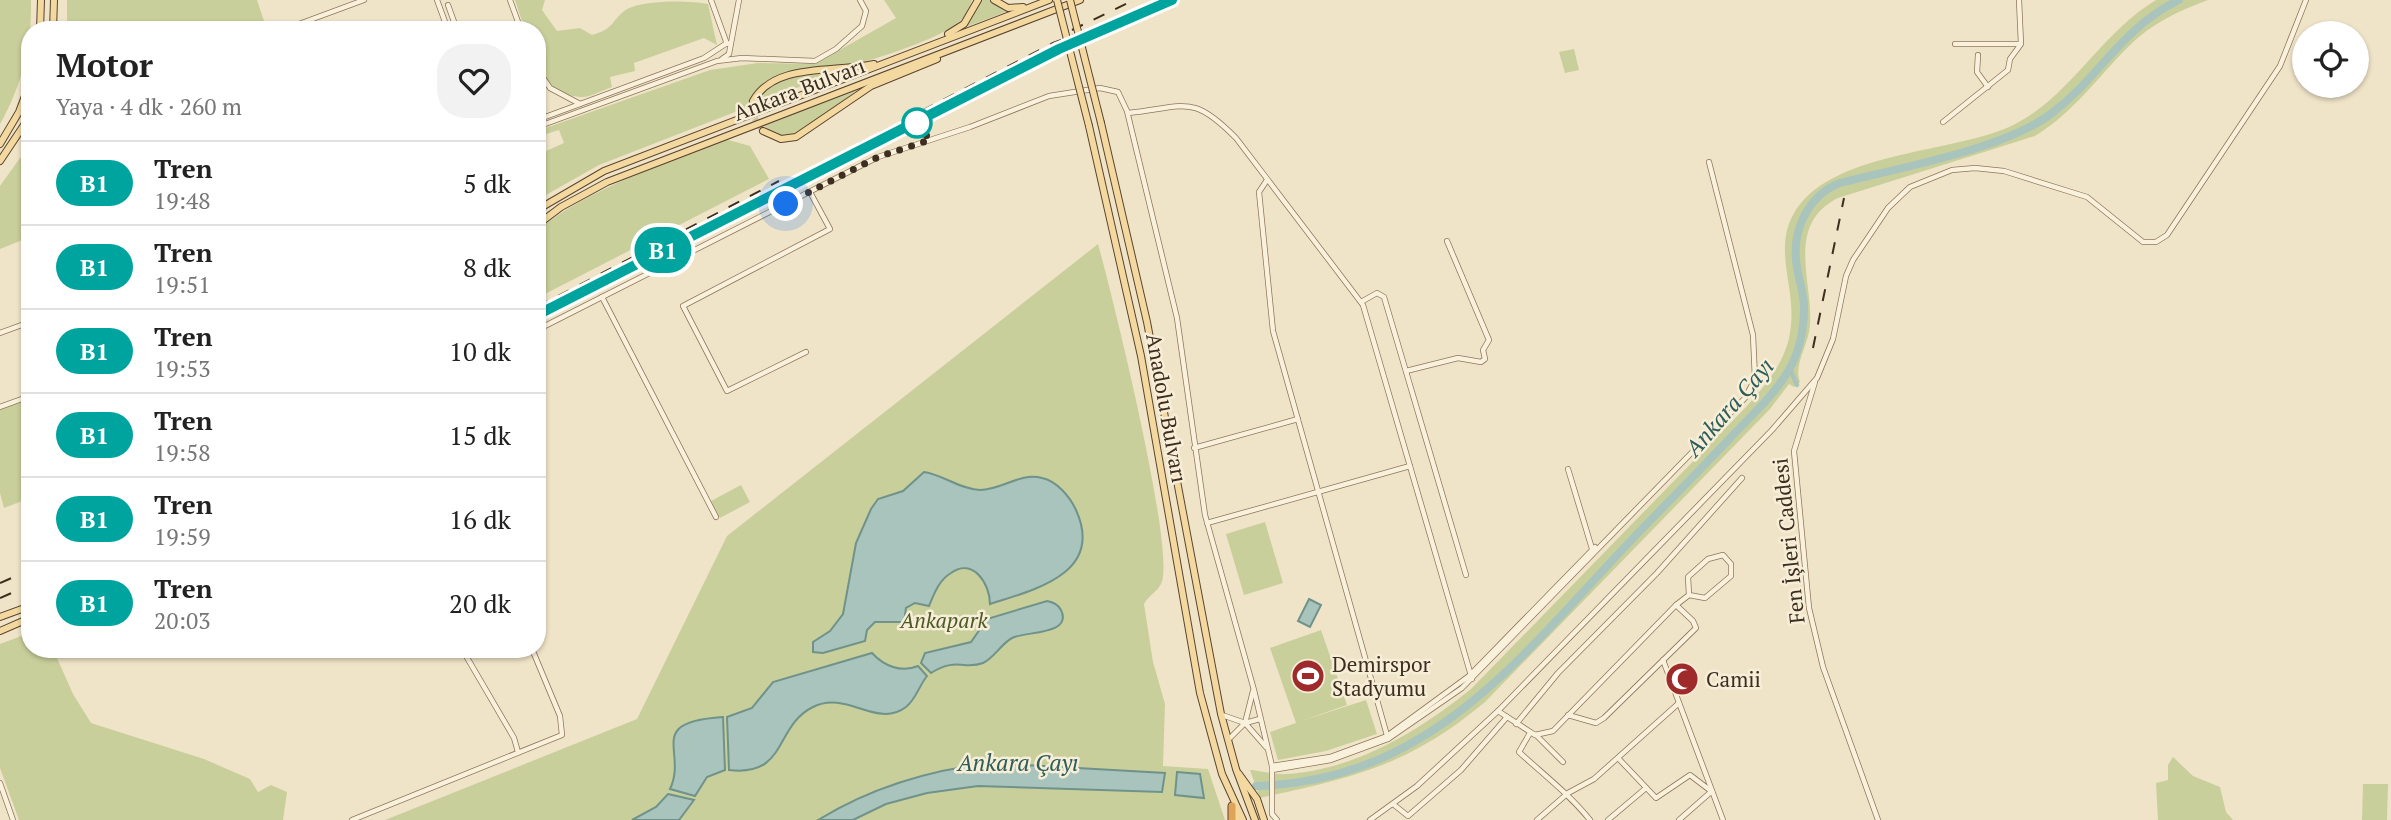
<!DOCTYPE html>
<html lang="tr">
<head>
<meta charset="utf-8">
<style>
  :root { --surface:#fff; --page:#f2f2f2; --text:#222; --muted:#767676; --line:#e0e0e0 }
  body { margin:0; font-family:"PT Serif",serif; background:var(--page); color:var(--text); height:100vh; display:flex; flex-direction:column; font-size:26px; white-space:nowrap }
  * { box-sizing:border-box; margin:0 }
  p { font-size:23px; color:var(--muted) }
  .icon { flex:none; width:38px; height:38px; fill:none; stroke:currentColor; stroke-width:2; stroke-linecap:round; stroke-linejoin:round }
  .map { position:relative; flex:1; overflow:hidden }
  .sheet { position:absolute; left:21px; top:21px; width:525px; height:637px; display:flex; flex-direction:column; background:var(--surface); border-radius:28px; box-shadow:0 2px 5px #0004 }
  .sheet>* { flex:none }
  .badge { padding:0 14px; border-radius:23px; font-size:24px; line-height:46px }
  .buttons { position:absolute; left:2292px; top:21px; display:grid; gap:14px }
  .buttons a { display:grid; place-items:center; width:77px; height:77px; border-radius:50%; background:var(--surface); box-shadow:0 2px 5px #0004; font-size:35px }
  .you { position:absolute; width:35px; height:35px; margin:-18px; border:5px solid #fff; border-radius:50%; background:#1a73e8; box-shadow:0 0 0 10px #1a73e833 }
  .map>.badge { position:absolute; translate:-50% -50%; box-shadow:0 0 0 4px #fff }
  .round { display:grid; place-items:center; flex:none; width:74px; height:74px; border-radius:28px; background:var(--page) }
  .headline { display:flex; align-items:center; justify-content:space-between; height:119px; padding:0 35px }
  h1 { font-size:33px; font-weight:800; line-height:52px }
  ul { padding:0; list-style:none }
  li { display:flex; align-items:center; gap:21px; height:84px; padding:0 35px; border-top:2px solid var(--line) }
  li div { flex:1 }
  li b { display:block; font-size:26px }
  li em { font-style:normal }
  li .badge { min-width:77px; font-weight:700; text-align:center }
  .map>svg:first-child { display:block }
</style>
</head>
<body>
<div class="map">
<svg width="2391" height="820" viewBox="0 0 2391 820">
  <rect width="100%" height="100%" fill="#f0e4c8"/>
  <g fill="#c9cf9b">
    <path d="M0,0h31c1,45 -9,85 -31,124z"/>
    <path d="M67,0h190l10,30h-200z"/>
    <path d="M515,0h30l-3,10 15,21 23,-3 12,7c23,-6 19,-15 35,-26 18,-9 61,-9 81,-5l9,41 -13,-7 -70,25 1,8 -25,6 2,10c-9,3 -23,11 -32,10 -40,-3 -43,-37 -43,-67h-12z"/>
    <path d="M884,0h88c-3,9 -7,17 -14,23 -18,15 -83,37 -107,42 -36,6 -83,-3 -101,36h6c19,-26 48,-27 79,-28l-236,92 -62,35v-8l7,-6 -7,-16v-15l27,-12 -5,-13 -22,7v-6l173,-61 48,-7 57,1 81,-46z"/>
    <path d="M981,0h8l17,12 -40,15z"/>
    <path d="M2156,0h52c-30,11 -57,24 -79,46 -32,32 -56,67 -94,90l-197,62c-53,27 -25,82 -28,127 -1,19 -17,40 -10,57l-6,5 -5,-3 -19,25 -285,293c-77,64 -130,75 -225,96l-10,-28c7,0 25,5 36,4 69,-4 133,-43 185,-85l276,-283c21,-24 42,-48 44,-82 4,-36 -17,-75 2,-109 34,-63 154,-61 216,-88 60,-27 91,-94 147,-127z"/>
    <path d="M1574,49l5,21 -14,3 -6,-21z"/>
    <path d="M856,91l-57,42 -22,3 -14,-11z"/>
    <path d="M725,139l25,7 19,33 -232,119v-68c56,-43 124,-65 188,-91z"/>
    <path d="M30,144v93l-30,12v-63z"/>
    <path d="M1098,244c13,46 79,310 63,340 -4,8 -13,12 -17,20l9,58 12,42 -2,62 45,3 17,51h-840l252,-101 90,-183z"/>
    <path d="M30,399v99l-26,10 -4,-15v-83z"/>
    <path d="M741,485l9,17 -30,16 -9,-17z"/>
    <path d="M1265,522l18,61 -39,12 -18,-61z"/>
    <path d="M1321,630l26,75 -46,16 65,-21 11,34 -51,17 -48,9 -8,-28 26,-9 -26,-75z"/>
    <path d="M24,635l6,2v12h23l20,45 18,29 113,36 46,20 8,13 13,-7 16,7 -4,28h-264l-19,-52v-124z"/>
    <path d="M2173,757l20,19 27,11 6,25 7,8h-75l-2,-37 12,-3v-15z"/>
    <path d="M2363,784h25l-1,36h-25z"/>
  </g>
  <g fill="#a9c4bc" stroke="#6f938a" stroke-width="2">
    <path d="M924,472c20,3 35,17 56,18 22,0 40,-18 62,-12 15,3 28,19 34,32 29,64 -43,80 -86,94 0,-20 -17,-47 -39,-31 -12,7 -17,21 -22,33l-14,-3 -9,5 -2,14h-29l-8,8 -2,11 -42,12 -10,-1v-10l17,-11 13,-17 13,-71 15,-34 7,-10 25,-8z"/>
    <path d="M1309,599l12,6 -11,22 -12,-6z"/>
    <path d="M1047,601c6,1 11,3 14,9 12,25 -35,21 -49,28 -11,6 -18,20 -29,25 -18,7 -27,-6 -52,10l-10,-10 4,-10 46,-11 16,-23z"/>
    <path d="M872,653c12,13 29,20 46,13l9,10c-8,10 -11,23 -21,31 -29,22 -59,-17 -93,0 -39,19 -25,70 -84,63l-2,-53 25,-9 21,-26z"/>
    <path d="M723,717l2,53 -18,7 -12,19 -25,-7c18,-38 -26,-67 53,-72z"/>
    <path d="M991,763l174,10 -3,19 -184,-6 -51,7 -41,11 -33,16h-35c54,-33 111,-50 173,-57z"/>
    <path d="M1177,772l23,2 4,24 -29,-3z"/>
    <path d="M668,794l26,6 -15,20h-47l24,-13z"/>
  </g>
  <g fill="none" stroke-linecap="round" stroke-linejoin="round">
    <path stroke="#a9c4bc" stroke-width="4.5" d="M1790,369l7,16"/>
    <path stroke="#a9c4bc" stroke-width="8" d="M1256,786c182,-5 272,-140 387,-258 31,-32 62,-63 92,-95 18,-19 39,-38 52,-60 12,-19 17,-44 17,-66 0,-16 -7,-31 -8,-47 -3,-32 13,-65 44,-77 58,-15 166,-34 212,-70 49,-37 68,-84 127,-113"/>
    <path stroke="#ccc0a6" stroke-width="6" stroke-dasharray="6 3" stroke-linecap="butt" d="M753,101v15l10,15"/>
    <defs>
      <g id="minor">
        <path d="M437,0l11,30"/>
        <path d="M510,0l11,30"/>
        <path d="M711,0l16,44"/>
        <path d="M448,5l9,25"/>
        <path d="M294,30l5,-6 65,-24"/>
        <path d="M1955,44h65"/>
        <path d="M1978,55l-1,17 11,15"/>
        <path d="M722,59l7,-5 10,-54"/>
        <path d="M537,69l13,19 30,16"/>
        <path d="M1128,113c58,-6 64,-20 108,25l127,167 109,374"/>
        <path d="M537,120l167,-62 23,-15"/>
        <path d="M1943,122l65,-52 2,-11 11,-15 -2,-44"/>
        <path d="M537,127l180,-66 25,-3 73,3 21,-12 26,-23 4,-15 -6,-11"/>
        <path d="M1267,180l-8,12 14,139 115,408"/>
        <path d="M602,297l114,220"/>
        <path d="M1361,302l16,-9 7,4 82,278"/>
        <path d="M537,330l341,-173 92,-30 79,-31 51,-8 18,4 9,19 50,207 28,197 49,175 18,76v48l5,6"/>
        <path d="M0,333l30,-11"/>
        <path d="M806,352l-79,39 -44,-85 147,-77 -20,-37"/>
        <path d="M1406,371l52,-13 23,4 4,-3 -2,-9 6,-10 -42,-99"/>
        <path d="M1815,382l-21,69 15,157 14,59 55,153"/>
        <path d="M0,407l30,-11"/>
        <path d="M1194,448l104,-29"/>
        <path d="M1568,469l25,83"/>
        <path d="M1207,523l203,-57"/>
        <path d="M462,649l52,89 4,14"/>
        <path d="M1663,660l60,160"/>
        <path d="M1498,711l37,24 18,-4 123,-126 13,-10 16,3 26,-22v-12l-8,-9 -15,4 -20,18 1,18"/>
        <path d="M1222,715l23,8 8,-32"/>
        <path d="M1568,715l28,8 8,-5 92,-90 -3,-7 -17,-16"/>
        <path d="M1245,723l15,-4"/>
        <path d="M1516,724l42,-51 99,-100 85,-95"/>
        <path d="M1530,733l-11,19c25,23 50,42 71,68"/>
        <path d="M1536,735l27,27"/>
        <path d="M1228,740l17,-17 21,24"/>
        <path d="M1618,758l38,40 34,-23 21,16"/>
        <path d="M1272,766l58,-9 57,-21 82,-60 126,-129"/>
        <path d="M1272,770l59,-10 57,-21 74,-51 283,-290 10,-19 -2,-44 -44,-173"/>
        <path d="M0,783l13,37"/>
        <path d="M1393,804l15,12 53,-46 46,-53"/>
        <path d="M352,820l210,-85 -2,-19 -28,-67"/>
        <path d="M1370,820l47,-34 81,-75 274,-281 45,-52 16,-39 13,-63 7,-16 35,-52 22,-21 42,-17 23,-2 29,3 83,26 56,45h13l11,-7 113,-169 26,-66"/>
        <path d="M1537,820l31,-27 26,-14 85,-76"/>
        <path d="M1608,820l38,-32"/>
        <path d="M1679,820l33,-29"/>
      </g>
      <g id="major">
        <path d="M994,0l14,8 15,-1"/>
        <path d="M40,30l1,-30"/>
        <path d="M53,30l1,-30"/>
        <path d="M948,34l16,-10 14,-24"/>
        <path d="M753,101c22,-39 82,-28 121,-37"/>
        <path d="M1101,123l46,199 74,392 15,55 19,51"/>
        <path d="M1089,126l52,230 59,337 22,81 21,46"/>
        <path d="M763,131l18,8 15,-2 75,-51 66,-27"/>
        <path d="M0,144l19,-32 11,-29"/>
        <path d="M0,161l30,-45"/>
        <path d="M537,210l67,-39 445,-171"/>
        <path d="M537,225l24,-18 46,-25 473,-182"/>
        <path d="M0,617l30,-11"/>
        <path d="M0,631l30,-13"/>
        <path d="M1239,774l18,25 7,21"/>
        <path d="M1232,807l5,13"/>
      </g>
      <path id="highway" d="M1232,806v14"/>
    </defs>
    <use href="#minor" stroke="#8d765c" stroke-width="6"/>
    <use href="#major" stroke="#5b4430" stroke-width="8"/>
    <use href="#highway" stroke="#5b4430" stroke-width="9"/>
    <use href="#minor" stroke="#faf1dc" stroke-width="4.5"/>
    <use href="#major" stroke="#f3d9a0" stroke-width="6"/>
    <use href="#highway" stroke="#e0a458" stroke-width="7"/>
    <g stroke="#3d2e20" stroke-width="2" stroke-dasharray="12 12" stroke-linecap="butt">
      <path d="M1072,30l62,-30"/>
      <path d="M773,188l280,-145 32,-12"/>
      <path d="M537,307l242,-126"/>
      <path d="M537,320l524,-268 119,-52"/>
      <path d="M1813,348l31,-150"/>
      <path d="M0,583l30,-13"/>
      <path d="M0,598l30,-13"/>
    </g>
    <defs>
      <g id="major-bridge">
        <path d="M1057,0l32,126"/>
        <path d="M1070,0l31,123"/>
      </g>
    </defs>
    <use href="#major-bridge" stroke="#5b4430" stroke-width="8" stroke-linecap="butt"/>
    <use href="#major-bridge" stroke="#f3d9a0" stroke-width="6"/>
  </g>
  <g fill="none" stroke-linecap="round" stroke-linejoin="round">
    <defs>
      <path id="line" d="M537,315l522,-266 113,-49"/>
    </defs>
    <use href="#line" stroke="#fff" stroke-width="16"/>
    <use href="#line" stroke="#00a49f" stroke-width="10"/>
    <path stroke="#3d2e20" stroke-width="7" stroke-dasharray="0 12.6" d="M786,204l92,-47 52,-17 -13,-17"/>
  </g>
  <defs>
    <symbol id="stadium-disc" viewBox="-11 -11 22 22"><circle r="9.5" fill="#9e2a2b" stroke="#f7eed8"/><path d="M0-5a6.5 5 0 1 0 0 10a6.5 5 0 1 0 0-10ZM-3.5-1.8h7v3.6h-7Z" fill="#fff"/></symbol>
    <symbol id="mosque-disc" viewBox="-11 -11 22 22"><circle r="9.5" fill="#9e2a2b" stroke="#f7eed8"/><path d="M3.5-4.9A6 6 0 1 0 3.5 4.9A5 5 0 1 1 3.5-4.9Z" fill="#fff"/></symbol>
  </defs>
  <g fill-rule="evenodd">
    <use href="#stadium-disc" x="1289" y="657" width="38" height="38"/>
    <use href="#mosque-disc" x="1663" y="660" width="38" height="38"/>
  </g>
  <circle fill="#fff" stroke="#00a49f" stroke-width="3.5" cx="917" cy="123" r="14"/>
  <g text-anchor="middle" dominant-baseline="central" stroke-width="5" stroke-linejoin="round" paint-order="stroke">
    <g font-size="21" fill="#3d2e20" stroke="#f7eed8">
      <text transform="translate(799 89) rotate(-21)">Ankara Bulvarı</text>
      <text transform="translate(1167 408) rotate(80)">Anadolu Bulvarı</text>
      <text transform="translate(1788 541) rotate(-96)">Fen İşleri Caddesi</text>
    </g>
    <g font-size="21" font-style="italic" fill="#4d5a26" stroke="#f7eed8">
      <text x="944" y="620">Ankapark</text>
    </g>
    <g font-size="21" fill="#3d2e20" stroke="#f7eed8" text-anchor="start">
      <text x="1332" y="664">Demirspor<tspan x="1332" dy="24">Stadyumu</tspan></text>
      <text x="1706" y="679">Camii</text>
    </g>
    <g font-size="23" font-style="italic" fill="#2f5d5a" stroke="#f7eed8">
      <text transform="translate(1729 407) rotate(-49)">Ankara Çayı</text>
      <text x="1018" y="762">Ankara Çayı</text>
    </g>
  </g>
</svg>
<div class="buttons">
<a><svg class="icon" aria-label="locate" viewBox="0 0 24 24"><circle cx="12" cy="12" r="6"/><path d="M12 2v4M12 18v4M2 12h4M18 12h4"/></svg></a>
</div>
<div class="you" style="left:786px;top:204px"></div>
<b class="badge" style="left:663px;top:250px;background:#00a49f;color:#fff">B1</b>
<section class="sheet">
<div class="headline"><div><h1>Motor</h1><p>Yaya · 4 dk · 260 m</p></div><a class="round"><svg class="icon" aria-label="heart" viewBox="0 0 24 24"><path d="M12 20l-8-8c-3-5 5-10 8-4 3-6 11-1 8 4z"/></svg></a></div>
<ul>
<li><span class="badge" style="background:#00a49f;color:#fff">B1</span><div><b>Tren</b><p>19:48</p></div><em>5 dk</em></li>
<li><span class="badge" style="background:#00a49f;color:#fff">B1</span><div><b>Tren</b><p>19:51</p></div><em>8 dk</em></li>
<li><span class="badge" style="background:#00a49f;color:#fff">B1</span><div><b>Tren</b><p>19:53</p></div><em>10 dk</em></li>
<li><span class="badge" style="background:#00a49f;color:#fff">B1</span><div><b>Tren</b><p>19:58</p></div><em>15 dk</em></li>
<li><span class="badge" style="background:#00a49f;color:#fff">B1</span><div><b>Tren</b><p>19:59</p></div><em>16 dk</em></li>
<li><span class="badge" style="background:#00a49f;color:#fff">B1</span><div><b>Tren</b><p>20:03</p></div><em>20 dk</em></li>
</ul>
</section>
</div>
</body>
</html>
